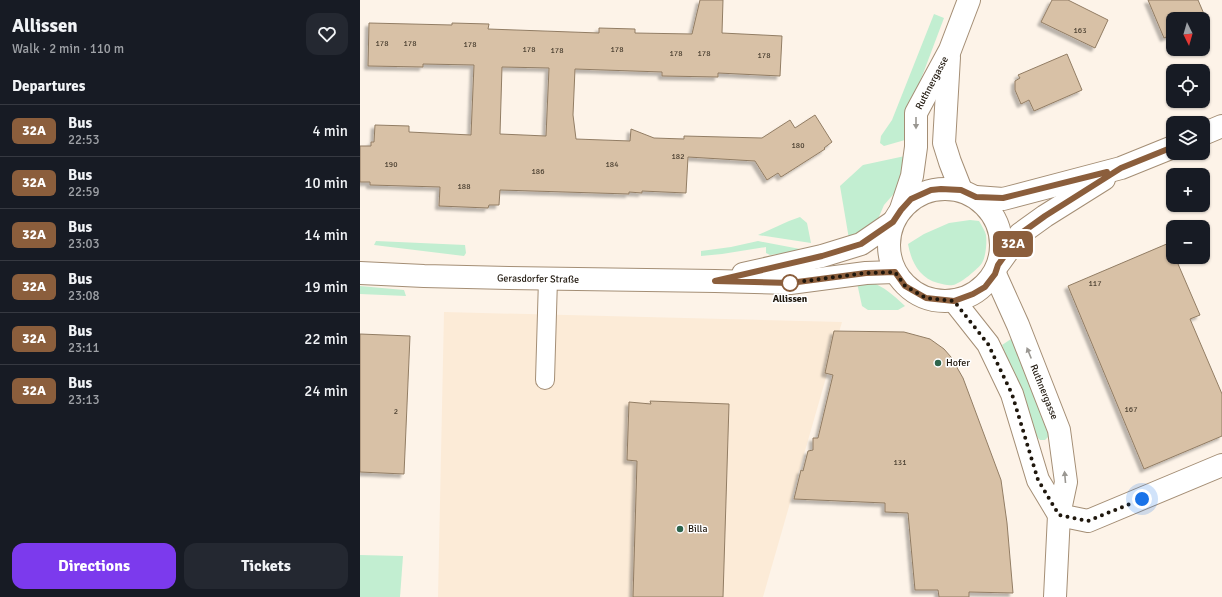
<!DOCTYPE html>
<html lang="en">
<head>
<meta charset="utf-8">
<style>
  :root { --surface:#171b24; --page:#242831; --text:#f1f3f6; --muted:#9ea1a6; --line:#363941; --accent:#7c3aed }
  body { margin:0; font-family:Signika,sans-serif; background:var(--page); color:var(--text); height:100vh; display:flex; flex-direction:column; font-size:15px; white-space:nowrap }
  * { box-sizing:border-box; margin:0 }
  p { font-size:13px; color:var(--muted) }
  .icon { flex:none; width:22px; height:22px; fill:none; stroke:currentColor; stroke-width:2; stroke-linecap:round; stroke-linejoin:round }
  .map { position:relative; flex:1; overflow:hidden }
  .drawer { display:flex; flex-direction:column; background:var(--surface); width:360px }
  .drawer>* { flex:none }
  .badge { padding:0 8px; border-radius:6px; font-size:14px; line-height:26px }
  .needle { width:26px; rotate:175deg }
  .buttons { position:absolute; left:806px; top:12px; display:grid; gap:8px }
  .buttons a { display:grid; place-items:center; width:44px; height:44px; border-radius:8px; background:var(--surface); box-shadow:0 1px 3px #0004; font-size:20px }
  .you { position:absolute; width:20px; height:20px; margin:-10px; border:3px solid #fff; border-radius:50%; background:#1a73e8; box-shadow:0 0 0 6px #1a73e833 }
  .map>.badge { position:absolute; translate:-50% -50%; box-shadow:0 0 0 2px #fff }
  h2 { padding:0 12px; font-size:15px; line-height:36px }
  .round { display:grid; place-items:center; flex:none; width:42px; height:42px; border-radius:12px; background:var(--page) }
  .summary { display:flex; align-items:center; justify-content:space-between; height:68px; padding:0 12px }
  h1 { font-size:19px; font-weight:800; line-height:30px }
  .primary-button { display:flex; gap:8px; margin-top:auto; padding:8px 12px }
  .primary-button a { flex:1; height:46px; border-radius:12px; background:var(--accent); color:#fff; font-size:16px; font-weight:800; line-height:46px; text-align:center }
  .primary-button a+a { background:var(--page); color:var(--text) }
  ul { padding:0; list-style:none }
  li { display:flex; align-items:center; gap:12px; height:52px; padding:0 12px; border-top:1px solid var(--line) }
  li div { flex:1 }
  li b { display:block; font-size:15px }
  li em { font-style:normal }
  li .badge { min-width:44px; font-weight:700; text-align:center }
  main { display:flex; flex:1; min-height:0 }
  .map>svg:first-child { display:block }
</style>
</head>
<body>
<main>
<section class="drawer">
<div class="summary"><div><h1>Allissen</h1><p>Walk · 2 min · 110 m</p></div><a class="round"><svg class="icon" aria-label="heart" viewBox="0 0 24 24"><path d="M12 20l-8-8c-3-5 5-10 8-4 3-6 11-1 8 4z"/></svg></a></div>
<h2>Departures</h2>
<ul>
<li><span class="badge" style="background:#8b5e3c;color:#fff">32A</span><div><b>Bus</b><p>22:53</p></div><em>4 min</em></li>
<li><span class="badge" style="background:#8b5e3c;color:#fff">32A</span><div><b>Bus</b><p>22:59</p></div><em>10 min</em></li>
<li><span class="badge" style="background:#8b5e3c;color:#fff">32A</span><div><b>Bus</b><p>23:03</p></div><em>14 min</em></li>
<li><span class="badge" style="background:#8b5e3c;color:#fff">32A</span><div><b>Bus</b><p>23:08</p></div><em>19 min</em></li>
<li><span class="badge" style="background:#8b5e3c;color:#fff">32A</span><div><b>Bus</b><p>23:11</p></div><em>22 min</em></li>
<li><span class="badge" style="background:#8b5e3c;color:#fff">32A</span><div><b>Bus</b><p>23:13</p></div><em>24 min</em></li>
</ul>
<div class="primary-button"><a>Directions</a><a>Tickets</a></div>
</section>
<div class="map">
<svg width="862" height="597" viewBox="0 0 862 597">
  <defs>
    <filter id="shadow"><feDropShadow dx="-3.5" dy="3.5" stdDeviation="1" flood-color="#0004"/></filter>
  </defs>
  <rect width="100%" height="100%" fill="#fdf3e8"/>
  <path fill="#fcebd7" d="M84,312l398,10 -79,275h-325z"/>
  <g fill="#c2eed1">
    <path d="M574,14l10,4 -29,77 -10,45 -21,6 -4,-3 1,-7 11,-16z"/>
    <path d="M545,156l-3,24 -4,9 -14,16 -6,14 -8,10 -21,10 -9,-53 23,-21z"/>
    <path d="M440,217l7,6 4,20 -53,-8 31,-14z"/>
    <path d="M610,220l9,1c3,5 6,10 7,14 1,7 0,21 -4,28 -4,6 -22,21 -29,22 -5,1 -10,-1 -15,-2 -19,-5 -27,-22 -30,-39l16,-10 25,-11z"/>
    <path d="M16,241l89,4 1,8 -2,3 -90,-11z"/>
    <path d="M398,241l42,8v2l-30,4 -4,-2v-6l-44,7 -21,2v-5l30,-4z"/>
    <path d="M509,281c17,7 23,13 36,25l-7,4h-30l-6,-4 -5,-23z"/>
    <path d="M0,286l44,4 2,6 -46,-2z"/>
    <path d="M654,337l36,98 -5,5h-5l-4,-4 -15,-43 -19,-48z"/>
    <path d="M0,555l43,1 -3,41h-40z"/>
  </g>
  <g fill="#d8c1a6" stroke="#927d64" fill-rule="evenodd" filter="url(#shadow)">
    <path d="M340,0h23l-1,33 60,3 -2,40 -62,-3v4l-56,-1v-4l-87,-3 -2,46 3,24 54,2 1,-12 23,9 30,1v-3l78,2 28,-18 5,8 20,-13 17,27 -8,6 1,1 -44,28 -3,-4 -11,7 -12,-19 -67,-4 -2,36 -44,-2v2l-13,-1v2l-129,-4 -1,15h-10l-1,3 -49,-2 1,-19 -70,-2v-3h-10v-36h11v-4h3l1,-17 34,1v6l62,3 3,-70 -51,-1v3l-55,-1 1,-43 83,2v-2l37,1 -1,5 111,4v-5l36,1v4l57,1zM142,67l47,1 -3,68 -46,-2z"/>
    <path d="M692,0h16l40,20 -13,28 -54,-26z"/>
    <path d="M788,0h50l9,21 -4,2v-4h-30v15l-9,4z"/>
    <path d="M707,54l15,36 -48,21 -5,-11 -8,4 -6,-14v-9l5,-3 -2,-3z"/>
    <path d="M809,243l4,9v5h2l25,58 -10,4 32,75v42l-78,33 -76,-183z"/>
    <path d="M474,331l70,1 26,7 14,10 7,8 12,21 38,102 6,43 6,70 -44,-1v5h-30l-1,-7h-23l-7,-77 -23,-1v-9l-91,-4 7,-29 2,1 5,-20 5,-1v-12h5l15,-63 -8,-2z"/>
    <path d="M0,334l50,2 -6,138 -44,-2z"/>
    <path d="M290,401l79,3 -6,193h-90l4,-136 -10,-1 2,-58 22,2z"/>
  </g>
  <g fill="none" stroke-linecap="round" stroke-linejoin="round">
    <defs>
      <path id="service" d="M185,380l3,-101"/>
      <path id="pedestrian" d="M699,515l29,6 134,-56"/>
      <g id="minor">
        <path d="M635,274l23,51 41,105 7,52 -7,33 -4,82"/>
        <path d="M594,301l34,43 24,50 26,86 21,35"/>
      </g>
      <g id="tertiary">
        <path d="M589,57l-5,86 6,19 11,28"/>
        <path d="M541,209l11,-33 4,-29v-34l34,-63 19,-50"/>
      </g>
      <g id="secondary">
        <path d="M843,134l19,-8"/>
        <circle cx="585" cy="245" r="56"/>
        <path d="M616,197l27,2 118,-31 52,-21"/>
        <path d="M640,262l20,-28 25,-18 59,-37"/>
        <path d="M0,273l64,3 85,2 206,3 75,2 76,-10 29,-1"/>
        <path d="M383,274l79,-18 39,-12 32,-22"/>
      </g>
    </defs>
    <use href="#service" stroke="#a48e75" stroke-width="20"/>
    <use href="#pedestrian" stroke="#a48e75" stroke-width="24"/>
    <use href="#minor" stroke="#a48e75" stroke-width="24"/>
    <use href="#tertiary" stroke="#a48e75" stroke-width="24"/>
    <use href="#secondary" stroke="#a48e75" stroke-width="24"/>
    <use href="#service" stroke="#fff" stroke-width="18"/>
    <use href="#pedestrian" stroke="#fff" stroke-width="22"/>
    <use href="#minor" stroke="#fff" stroke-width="22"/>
    <use href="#tertiary" stroke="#fff" stroke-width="22"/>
    <use href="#secondary" stroke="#fff" stroke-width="22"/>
  </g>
  <defs><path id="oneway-solid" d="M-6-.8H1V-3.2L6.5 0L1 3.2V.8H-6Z"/></defs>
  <g fill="#9a9792">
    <use href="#oneway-solid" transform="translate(556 123) rotate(90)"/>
    <use href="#oneway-solid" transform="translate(669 353) rotate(-112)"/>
    <use href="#oneway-solid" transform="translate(705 477) rotate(-95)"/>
  </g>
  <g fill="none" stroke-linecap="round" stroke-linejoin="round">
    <defs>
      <path id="line" d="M747,172l-104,26 -27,-1 -15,-7 -20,-1 -10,1 -20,9 -10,11 -8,12 -32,22 -39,12 -107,25 75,2 76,-10 29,-1 10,14 21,12 28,3 19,-7 12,-7 10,-13 3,-9 22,-31 25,-18 76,-48 52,-21"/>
    </defs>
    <use href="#line" stroke="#fff" stroke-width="9"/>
    <use href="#line" stroke="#8b5e3c" stroke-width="6"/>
    <path stroke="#1f170d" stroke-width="4" stroke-dasharray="0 7.2" d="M430,283l76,-10 29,-1 10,14 21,12 28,3 34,43 24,50 26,86 21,35 29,6 54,-22"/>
  </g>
  <circle fill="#fff" stroke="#8b5e3c" stroke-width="2" cx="430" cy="283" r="8"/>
  <g fill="#2e654d" stroke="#fff" stroke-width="1.5">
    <circle cx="578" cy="363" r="4"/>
    <circle cx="320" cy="529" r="4"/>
  </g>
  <g text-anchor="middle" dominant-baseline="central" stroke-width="3" stroke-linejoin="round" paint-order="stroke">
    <g font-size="8" fill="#4d4233">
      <text x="720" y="30">163</text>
      <text x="22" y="43">178</text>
      <text x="50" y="43">178</text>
      <text x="110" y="44">178</text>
      <text x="169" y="49">178</text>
      <text x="257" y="49">178</text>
      <text x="197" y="50">178</text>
      <text x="316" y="53">178</text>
      <text x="344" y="53">178</text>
      <text x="404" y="55">178</text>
      <text x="438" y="145">180</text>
      <text x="318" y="156">182</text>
      <text x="31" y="164">190</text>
      <text x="252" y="164">184</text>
      <text x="178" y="171">186</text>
      <text x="104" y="186">188</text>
      <text x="735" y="283">117</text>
      <text x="771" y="409">167</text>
      <text x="36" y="411">2</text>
      <text x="540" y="462">131</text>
    </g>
    <g font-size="10" fill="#1f170d" stroke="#fff">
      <text transform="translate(572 83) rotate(-62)">Ruthnergasse</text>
      <text transform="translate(178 279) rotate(1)">Gerasdorfer Straße</text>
      <text transform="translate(684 392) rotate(68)">Ruthnergasse</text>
    </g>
    <g font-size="10" font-weight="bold" fill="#1f170d" stroke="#fff">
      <text x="430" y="299">Allissen</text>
    </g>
    <g font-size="10" fill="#1f170d" stroke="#fff" text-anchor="start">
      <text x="586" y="363">Hofer</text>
      <text x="328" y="529">Billa</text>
    </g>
  </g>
</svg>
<div class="buttons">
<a><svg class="needle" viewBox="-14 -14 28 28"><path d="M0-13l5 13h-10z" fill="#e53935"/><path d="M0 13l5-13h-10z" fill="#9ea1a6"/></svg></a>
<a><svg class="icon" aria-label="locate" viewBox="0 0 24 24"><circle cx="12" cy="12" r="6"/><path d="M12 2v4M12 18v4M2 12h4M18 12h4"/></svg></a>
<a><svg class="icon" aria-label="layers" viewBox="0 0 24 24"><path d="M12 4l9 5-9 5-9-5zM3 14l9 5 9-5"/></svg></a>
<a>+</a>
<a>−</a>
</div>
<div class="you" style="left:782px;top:499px"></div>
<b class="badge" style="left:653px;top:244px;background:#8b5e3c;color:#fff">32A</b>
</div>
</main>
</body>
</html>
